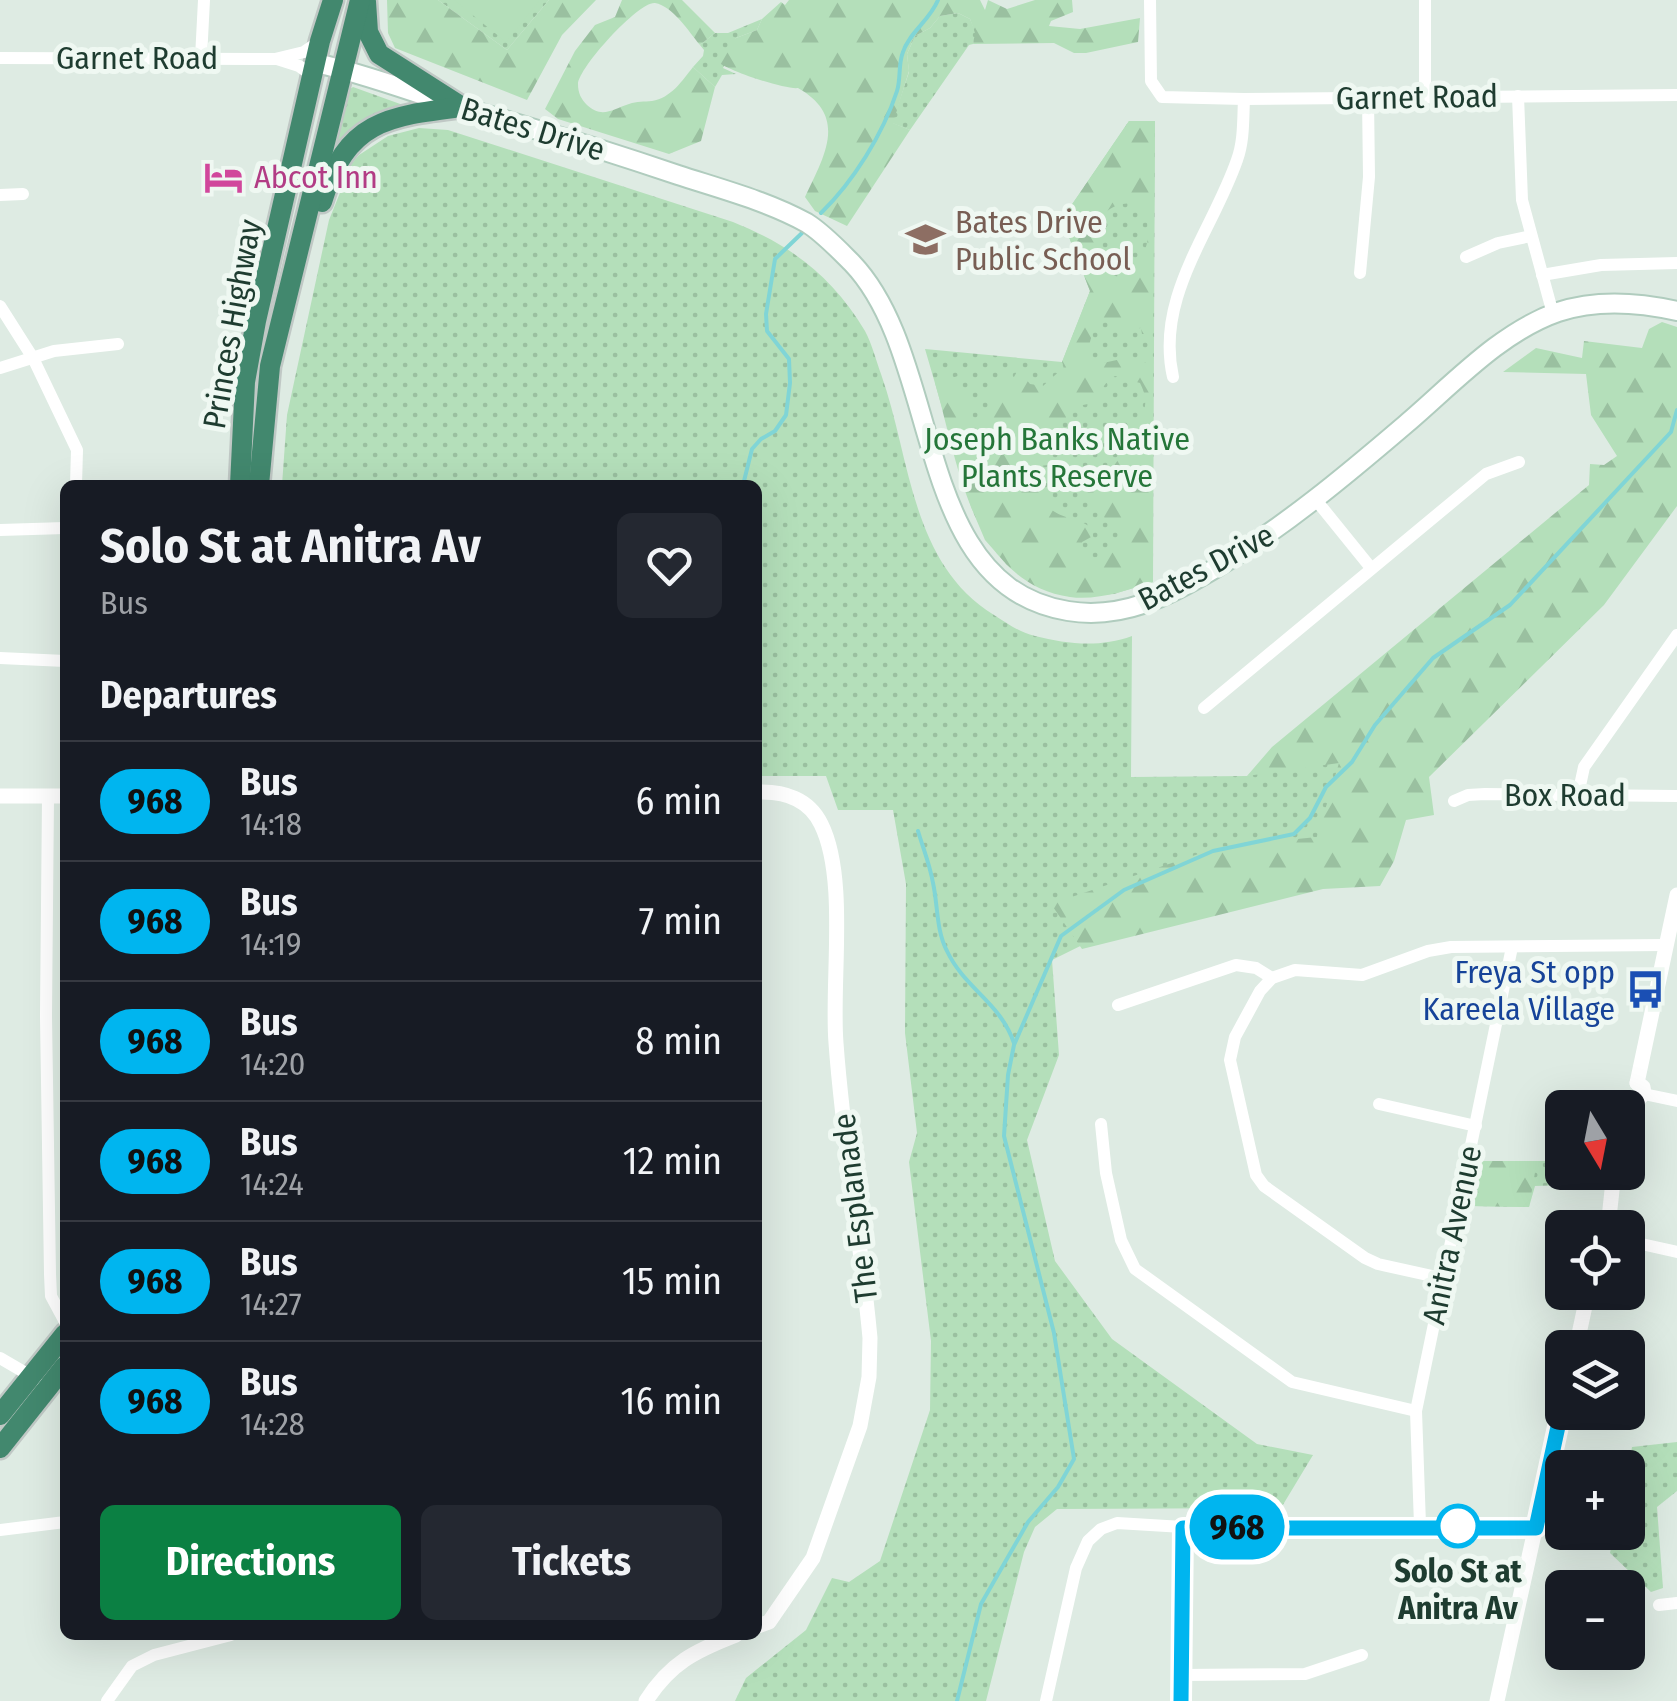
<!DOCTYPE html>
<html lang="en">
<head>
<meta charset="utf-8">
<style>
  :root { --surface:#171b24; --page:#242831; --text:#f1f3f6; --muted:#9ea1a6; --line:#363941; --accent:#0b8043 }
  body { margin:0; font-family:"Fira Sans Condensed",sans-serif; background:var(--page); color:var(--text); height:100vh; display:flex; flex-direction:column; font-size:38px; white-space:nowrap }
  * { box-sizing:border-box; margin:0 }
  p { font-size:32px; color:var(--muted) }
  .icon { flex:none; width:55px; height:55px; fill:none; stroke:currentColor; stroke-width:2; stroke-linecap:round; stroke-linejoin:round }
  .map { position:relative; flex:1; overflow:hidden }
  .details { position:absolute; left:60px; top:480px; width:702px; height:1160px; display:flex; flex-direction:column; background:var(--surface); border-radius:15px; box-shadow:0 10px 40px #0002 }
  .details>* { flex:none }
  .badge { padding:0 20px; border-radius:32px; font-size:35px; line-height:65px }
  .needle { width:65px; rotate:170deg }
  .controls { position:absolute; left:1545px; top:1090px; display:grid; gap:20px }
  .controls a { display:grid; place-items:center; width:100px; height:100px; border-radius:15px; background:var(--surface); box-shadow:0 10px 40px #0002; font-size:50px }
  .map>.badge { position:absolute; translate:-50% -50%; box-shadow:0 0 0 5px #fff }
  h2 { padding:0 40px; font-size:38px; line-height:90px }
  .round { display:grid; place-items:center; flex:none; width:105px; height:105px; border-radius:15px; background:var(--page) }
  .overview { display:flex; align-items:center; justify-content:space-between; height:170px; padding:0 40px }
  h1 { font-size:48px; font-weight:700; line-height:75px }
  .action { display:flex; gap:20px; margin-top:auto; padding:20px 40px }
  .action a { flex:1; height:115px; border-radius:15px; background:var(--accent); color:#fff; font-size:40px; font-weight:700; line-height:115px; text-align:center }
  .action a+a { background:var(--page); color:var(--text) }
  ul { padding:0; list-style:none }
  li { display:flex; align-items:center; gap:30px; height:120px; padding:0 40px; border-top:2px solid var(--line) }
  li div { flex:1 }
  li b { display:block; font-size:38px }
  li em { font-style:normal }
  li .badge { min-width:110px; font-weight:700; text-align:center }
  .map>svg:first-child { display:block }
</style>
</head>
<body>
<div class="map">
<svg width="1677" height="1701" viewBox="0 0 1677 1701">
  <defs>
    <pattern id="green-dots" width="8" height="8" patternUnits="userSpaceOnUse" patternTransform="scale(2.5)"><rect width="8" height="8" fill="#b4dfba"/><path d="M2 2h.1M6 6h.1" fill="none" stroke="#9ac0a0" stroke-width="1.8" stroke-linecap="round"/></pattern>
    <pattern id="forest-firs" width="22" height="20" patternUnits="userSpaceOnUse" patternTransform="scale(2.5)"><rect width="22" height="20" fill="#b4dfba"/><path d="M5 1l3.5 6h-7zM16 11l3.5 6h-7z" fill="#9ac0a0"/></pattern>
  </defs>
  <rect width="100%" height="100%" fill="#deebe3"/>
  <g fill="url(#green-dots)">
    <path d="M438,0h111l-42,50z"/>
    <path d="M958,13l12,6 6,14 -3,11 -4,1 -59,85 -18,-7 17,-51 -2,-18 8,-18 15,-8 10,-12z"/>
    <path d="M762,19l-5,11 -21,8 -13,30 13,6 -14,1 -7,12 -22,-20 10,-11 1,-6 -4,-5 15,-12h13z"/>
    <path d="M353,87l50,18c-30,6 -52,19 -70,44l14,-58z"/>
    <path d="M1129,121h26l-2,461 -39,12 -43,3 -39,-13 -25,-19 -22,-25 -14,-33 -46,-158 137,13 28,-71 -28,-72z"/>
    <path d="M419,128l29,2 285,92c59,24 99,54 132,109 7,13 11,29 16,43 30,84 29,189 113,241 14,9 25,17 41,21 32,8 64,12 97,0l-1,141 116,-1 170,-50 -21,126 -164,19 -180,89 7,95 -32,85 28,121 57,78 145,105 56,11 -32,53 -224,1 -22,18 -11,25 -38,149h-251l11,-23 60,-48 26,-52 17,4 31,-21 50,-151 1,-69 -22,-179 8,-29 -12,-100 1,-149 -13,-74h-55l-12,-34h-68v-291h-476l5,-70 42,-195 23,-57 7,-8 29,-19z"/>
    <path d="M1480,1161h82v11l36,1 -3,11 -60,2 -6,21 -58,-1z"/>
    <path d="M1677,1442v49l-20,16 6,81 -12,4 -41,-39 4,-20 14,-1v-62l4,-23z"/>
  </g>
  <g fill="url(#forest-firs)" fill-rule="evenodd">
    <path d="M387,0h51l69,50 42,-50h47l-34,35 -35,65 -132,-52 -7,-15z"/>
    <path d="M622,0h60l33,33 -15,12c-11,-13 -27,-39 -45,-42 -16,-2 -76,64 -77,81 0,9 3,15 9,21 15,14 26,4 42,-1 8,-3 15,-2 23,-3 19,-3 30,-20 41,-34l22,20 -14,54 -32,13 -111,-35 -13,-10 30,-58 20,-26 20,-8z"/>
    <path d="M789,0h191l5,10 3,-10 19,9 28,-9h37l1,12 -22,9 -2,5 31,3 60,-11 -2,24 -52,11h-12l-20,-10 -81,1 2,-11 -5,-14 -12,-6 -18,3 -10,12 -15,8 -8,18 2,17 -16,52 17,7 -63,96 -32,-15 -10,-14c19,-41 44,-80 -7,-109 -12,2 -73,-18 -81,-27l19,-23 21,-8 5,-11 19,-17 4,3z"/>
    <path d="M1129,121h26l-2,213h-11l-1,-6 -17,3 -5,-8 -13,-2 -11,5c-21,58 11,31 39,32v5h19v219c-26,8 -56,19 -83,15 -99,-15 -112,-136 -135,-214l36,-11 -1,6 -8,3 -6,10 17,14 -1,18 16,-5 5,-15 -4,-12 6,-10 16,1 7,-12 12,14 13,2 21,-19 -2,-5 28,-71 -28,-72zM1131,203l14,9c2,10 5,20 2,31 -3,14 -19,45 -36,30 -6,-4 -9,-13 -11,-21 -5,-28 0,-47 31,-49zM1115,376l25,7c4,8 6,14 5,23 -4,24 -38,76 -58,87l6,5 1,13 25,16 3,14 -5,10 -34,10 -1,-19 11,-6 -1,-7c-12,-12 -27,-9 -40,-19l-3,-9 3,-13 -9,3 -6,-3 -4,-11 7,-11 8,-1c3,-20 13,-45 28,-59 35,-3 17,-18 39,-30z"/>
    <path d="M1662,322l15,5v179l-73,99 -175,172 5,38 -28,5 -12,41 -14,25 -57,3 -241,60 -31,-45 168,-57 98,-10 22,-74 -92,13 25,-29 317,-262 1,-21 14,1 13,-9 -26,-41 -5,-41 -83,-2 33,-24 46,10 2,-17 58,7 7,-19z"/>
    <path d="M1480,1161h57l-8,46 -58,-1z"/>
  </g>
  <path fill="#b4dfba" d="M454,0h86l-34,42z"/>
  <g fill="none" stroke-linecap="round" stroke-linejoin="round">
    <g stroke="#80d5d6" stroke-width="4">
      <path d="M821,213c32,-31 62,-79 76,-122 4,-12 1,-27 6,-39 6,-19 27,-32 35,-52"/>
      <path d="M743,485l9,-36 9,-10 14,-8 11,-16 4,-32 -1,-24 -22,-28 -1,-17 9,-55 27,-26"/>
      <path d="M918,831c5,17 12,34 15,52 5,22 3,47 14,68 18,38 53,51 67,92"/>
      <path d="M957,1701l24,-97 47,-82 30,-35 16,-28 -20,-126 -50,-197 4,-61 6,-30 47,-109 63,-46 89,-39 81,-17 16,-16 16,-31 26,-25 23,-37 58,-67 77,-53 161,-173 6,-22"/>
    </g>
    <defs>
      <path id="secondary" d="M316,63c50,11 98,30 148,45 72,21 143,43 214,67 43,14 89,26 129,48 16,10 31,26 45,40 92,96 59,323 216,348 54,9 101,-15 146,-42 70,-42 130,-92 192,-145 46,-39 94,-92 152,-112 39,-13 79,-10 119,-1"/>
      <g id="trunk">
        <path d="M366,2l2,30 11,22 83,53"/>
        <path d="M322,202c24,-81 65,-86 140,-95"/>
        <path d="M240,485l5,-103 11,-61 64,-280 13,-41"/>
        <path d="M259,485l11,-119 90,-366"/>
        <path d="M0,1415l65,-81"/>
        <path d="M0,1448l65,-82"/>
      </g>
    </defs>
    <use href="#secondary" stroke="#b0ccbe" stroke-width="22"/>
    <use href="#trunk" stroke="#c0c8c5" stroke-width="25"/>
    <g stroke="#fff" stroke-width="12">
      <path d="M1150,0l1,81 11,16 82,2 433,-4"/>
      <path d="M0,58l275,1 29,-7 16,-11"/>
      <path d="M201,58l3,-58"/>
      <path d="M277,59l22,7 14,10"/>
      <path d="M1425,96v-96"/>
      <path d="M1518,96l4,104 31,114"/>
      <path d="M0,195l23,-1"/>
      <path d="M1466,257l32,-14 33,-7"/>
      <path d="M1360,273l9,-96 -1,-79"/>
      <path d="M1542,275l59,-10 76,-2"/>
      <path d="M0,306l33,52 44,92 -1,35"/>
      <path d="M0,368l54,-17 64,-7"/>
      <path d="M1173,377c-18,-80 39,-145 64,-217 7,-19 6,-40 7,-61"/>
      <path d="M1316,500l55,68"/>
      <path d="M0,530l65,-2"/>
      <path d="M0,658l65,3"/>
      <path d="M1204,708l282,-234 33,-12"/>
      <path d="M1578,795l6,-28 93,-132"/>
      <path d="M48,796l-2,220 4,258 1,22 14,26"/>
      <path d="M1454,801l14,-6 17,-1 192,2"/>
      <path d="M1118,1005l118,-40 20,3 16,10"/>
      <path d="M1644,1094l33,7"/>
      <path d="M1379,1104l97,22"/>
      <path d="M1101,1124l5,49 15,67 14,29 157,113 124,29"/>
      <path d="M1628,1241l49,11"/>
      <path d="M1441,1278l-63,-14 -13,-6 -101,-72 -8,-11 -26,-115 5,-23 25,-46 12,-13 23,-8 67,5 66,-24 23,-4 213,-2"/>
      <path d="M0,1358l36,21"/>
      <path d="M1420,1525l-4,-114 96,-464"/>
      <path d="M0,1530l65,-8"/>
      <path d="M1659,1605l18,-2"/>
      <path d="M1181,1675l124,-1 57,-19"/>
      <path d="M107,1701l25,-35 22,-11 77,-20"/>
      <path d="M1046,1701l30,-133 12,-27 13,-12 16,-6 66,4 353,1"/>
      <path d="M1181,1701l2,-174"/>
    </g>
    <g stroke="#fff" stroke-width="15">
      <path d="M758,792c26,-1 51,7 63,32 27,54 10,158 15,219 7,99 25,197 34,295l-1,39 -9,49 -47,132 -44,64 -11,4"/>
      <path d="M0,796h65"/>
      <path d="M1637,1083l40,-188"/>
      <path d="M1633,1100l6,-1 5,-6 -1,-6 -6,-4"/>
      <path d="M1602,1228l7,-10 5,-46"/>
      <path d="M1576,1348l12,-56"/>
      <path d="M646,1701c24,-38 49,-50 90,-66"/>
      <path d="M1497,1701l65,-293"/>
    </g>
    <use href="#secondary" stroke="#fff" stroke-width="18"/>
    <use href="#trunk" stroke="#42886e" stroke-width="20"/>
  </g>
  <g fill="none" stroke-linecap="round" stroke-linejoin="round">
    <defs>
      <path id="line" d="M1181,1701l2,-173h353l26,-120"/>
    </defs>
    <use href="#line" stroke="#fff" stroke-width="22"/>
    <use href="#line" stroke="#00b5ef" stroke-width="15"/>
  </g>
  <defs>
    <symbol id="hotel-bare" viewBox="-9 -9 18 18"><path d="M-6-4.5h1.5V1H6V5H4.5V3h-9V5H-6ZM-4 0a1.8 1.8 0 1 1 3.6 0ZM.5 0V-2.5h3Q6-2.5 6 0Z" fill="#d1479c" stroke="#eff8f2" stroke-width="2.5" paint-order="stroke"/></symbol>
    <symbol id="school-bare" viewBox="-9 -9 18 18"><path d="M0-5L7-2L0 1L-7-2ZM-4 1L0 2.5L4 1V4Q0 6-4 4Z" fill="#8d6e63" stroke="#eff8f2" stroke-width="2.5" paint-order="stroke"/></symbol>
    <symbol id="bus-bare" viewBox="-9 -9 18 18"><path d="M-5-6H5V4H4V6H2V4H-2V6H-4V4H-5ZM-3.5-4V0h7V-4ZM-3.5 1.2v1.5H-2V1.2ZM2 1.2v1.5H3.5V1.2Z" fill="#1a4fb4" stroke="#eff8f2" stroke-width="2.5" paint-order="stroke"/></symbol>
  </defs>
  <g fill-rule="evenodd">
    <use href="#hotel-bare" x="196" y="150" width="55" height="55"/>
    <use href="#school-bare" x="898" y="212" width="55" height="55"/>
    <use href="#bus-bare" x="1618" y="962" width="55" height="55"/>
  </g>
  <circle fill="#fff" stroke="#00b5ef" stroke-width="5" cx="1458" cy="1526" r="20"/>
  <g text-anchor="middle" dominant-baseline="central" stroke-width="10" stroke-linejoin="round" paint-order="stroke">
    <g font-size="32" fill="#1e3c30" stroke="#eff8f2">
      <text x="137" y="58">Garnet Road</text>
      <text transform="translate(1417 97) rotate(-1)">Garnet Road</text>
      <text transform="translate(533 129) rotate(17)">Bates Drive</text>
      <text transform="translate(232 324) rotate(-80)">Princes Highway</text>
      <text transform="translate(1206 567) rotate(-28)">Bates Drive</text>
      <text x="1565" y="795">Box Road</text>
      <text transform="translate(855 1208) rotate(-97)">The Esplanade</text>
      <text transform="translate(1452 1235) rotate(-78)">Anitra Avenue</text>
    </g>
    <g font-size="32" fill="#b23c85" stroke="#eff8f2" text-anchor="start">
      <text x="254" y="177">Abcot Inn</text>
    </g>
    <g font-size="32" fill="#785e54" stroke="#eff8f2" text-anchor="start">
      <text x="955" y="222">Bates Drive<tspan x="955" dy="37">Public School</tspan></text>
    </g>
    <g font-size="32" fill="#257639" stroke="#eff8f2">
      <text x="1057" y="439">Joseph Banks Native<tspan x="1057" dy="37">Plants Reserve</tspan></text>
    </g>
    <g font-size="32" fill="#164399" stroke="#eff8f2" text-anchor="end">
      <text x="1615" y="972">Freya St opp<tspan x="1615" dy="37">Kareela Village</tspan></text>
    </g>
    <g font-size="32" font-weight="bold" fill="#1e3c30" stroke="#eff8f2">
      <text x="1458" y="1571">Solo St at<tspan x="1458" dy="37">Anitra Av</tspan></text>
    </g>
  </g>
</svg>
<div class="controls">
<a><svg class="needle" viewBox="-14 -14 28 28"><path d="M0-13l5 13h-10z" fill="#e53935"/><path d="M0 13l5-13h-10z" fill="#9ea1a6"/></svg></a>
<a><svg class="icon" aria-label="locate" viewBox="0 0 24 24"><circle cx="12" cy="12" r="6"/><path d="M12 2v4M12 18v4M2 12h4M18 12h4"/></svg></a>
<a><svg class="icon" aria-label="layers" viewBox="0 0 24 24"><path d="M12 4l9 5-9 5-9-5zM3 14l9 5 9-5"/></svg></a>
<a>+</a>
<a>−</a>
</div>
<b class="badge" style="left:1237px;top:1527px;background:#00b5ef;color:#111">968</b>
<section class="details">
<div class="overview"><div><h1>Solo St at Anitra Av</h1><p>Bus</p></div><a class="round"><svg class="icon" aria-label="heart" viewBox="0 0 24 24"><path d="M12 20l-8-8c-3-5 5-10 8-4 3-6 11-1 8 4z"/></svg></a></div>
<h2>Departures</h2>
<ul>
<li><span class="badge" style="background:#00b5ef;color:#111">968</span><div><b>Bus</b><p>14:18</p></div><em>6 min</em></li>
<li><span class="badge" style="background:#00b5ef;color:#111">968</span><div><b>Bus</b><p>14:19</p></div><em>7 min</em></li>
<li><span class="badge" style="background:#00b5ef;color:#111">968</span><div><b>Bus</b><p>14:20</p></div><em>8 min</em></li>
<li><span class="badge" style="background:#00b5ef;color:#111">968</span><div><b>Bus</b><p>14:24</p></div><em>12 min</em></li>
<li><span class="badge" style="background:#00b5ef;color:#111">968</span><div><b>Bus</b><p>14:27</p></div><em>15 min</em></li>
<li><span class="badge" style="background:#00b5ef;color:#111">968</span><div><b>Bus</b><p>14:28</p></div><em>16 min</em></li>
</ul>
<div class="action"><a>Directions</a><a>Tickets</a></div>
</section>
</div>
</body>
</html>
